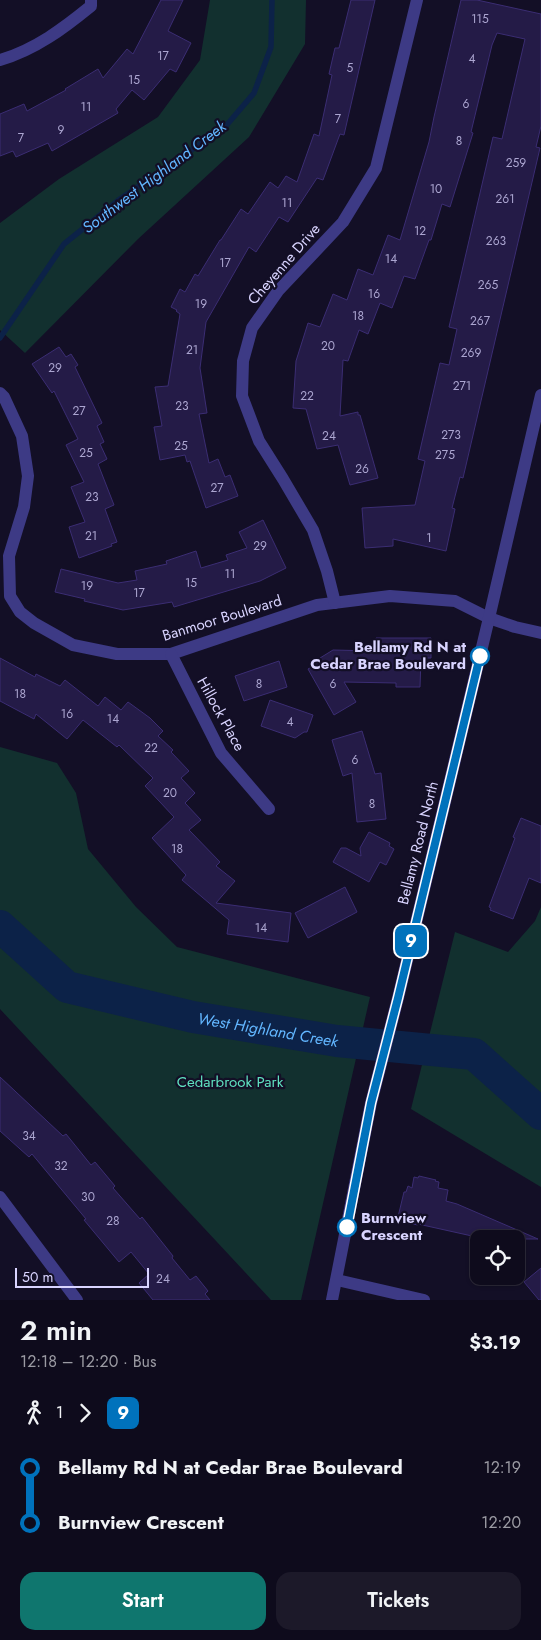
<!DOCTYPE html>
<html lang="en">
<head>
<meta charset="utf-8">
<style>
  :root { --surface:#0e0b1c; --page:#1c1929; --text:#f1f3f6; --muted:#9b9ba3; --line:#2e2b3b; --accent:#0f766e }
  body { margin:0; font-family:Jost,sans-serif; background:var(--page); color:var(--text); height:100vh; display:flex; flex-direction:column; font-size:19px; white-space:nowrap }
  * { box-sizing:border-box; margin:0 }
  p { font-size:16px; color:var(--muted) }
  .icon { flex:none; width:28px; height:28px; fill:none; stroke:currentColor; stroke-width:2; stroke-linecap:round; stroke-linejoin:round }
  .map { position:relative; height:1300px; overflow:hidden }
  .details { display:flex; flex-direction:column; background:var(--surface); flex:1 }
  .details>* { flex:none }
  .badge { padding:0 10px; border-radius:8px; font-size:18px; line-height:32px }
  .controls { position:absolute; left:470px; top:1230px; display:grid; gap:10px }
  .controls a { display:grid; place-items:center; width:55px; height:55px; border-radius:10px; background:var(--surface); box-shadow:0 1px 4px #0004,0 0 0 1px var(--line); font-size:25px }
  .scale { position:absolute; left:15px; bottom:12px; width:134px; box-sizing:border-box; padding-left:5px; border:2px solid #d9d4ff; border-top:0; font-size:14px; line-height:18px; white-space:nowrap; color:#d9d4ff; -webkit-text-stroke:4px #130f26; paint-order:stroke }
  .map>.badge { position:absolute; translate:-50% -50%; box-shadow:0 0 0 2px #fff }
  .legs { display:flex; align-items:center; gap:8px; height:55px; padding:0 20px; font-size:16px }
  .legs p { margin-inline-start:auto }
  .summary { display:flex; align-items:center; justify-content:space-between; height:85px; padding:0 20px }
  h1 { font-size:28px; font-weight:600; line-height:38px }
  .cta { display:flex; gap:10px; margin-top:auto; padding:10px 20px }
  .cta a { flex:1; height:58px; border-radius:15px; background:var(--accent); color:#fff; font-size:20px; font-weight:600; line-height:58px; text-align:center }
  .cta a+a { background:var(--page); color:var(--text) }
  ul { padding:0 20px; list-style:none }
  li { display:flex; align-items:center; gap:18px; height:55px; font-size:19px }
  li i { display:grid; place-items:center; width:8px; height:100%; margin:0 6px; background:currentColor }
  li i::after { content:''; width:12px; height:12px; margin:-6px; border:4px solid; border-radius:50%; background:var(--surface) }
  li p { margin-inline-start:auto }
  li:first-child i { background:linear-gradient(#0000 50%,currentColor 0) }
  li:last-child i { background:linear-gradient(currentColor 50%,#0000 0) }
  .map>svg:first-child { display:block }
</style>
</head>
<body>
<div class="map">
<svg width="541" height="1300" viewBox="0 0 541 1300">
  <rect width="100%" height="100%" fill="#130f26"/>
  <g fill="#12302f">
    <path d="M210,0h96l-1,44 -56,93 -111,102 -113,114 -25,-23v-107l59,-44 99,-62 42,-57z"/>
    <path d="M0,747l57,16 19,30 12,56 48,58 41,40 193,50 -69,303h-30l-271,-291z"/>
    <path d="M541,907v280l-130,-78 44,-177 53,20 27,-31z"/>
  </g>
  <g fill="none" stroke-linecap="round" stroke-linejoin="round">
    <path stroke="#0c2248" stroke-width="5.5" d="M0,338l64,-94 56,-45 105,-72 29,-34 17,-46 1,-47"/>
    <path stroke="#0c2248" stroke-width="32" id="s1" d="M0,926l67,61 126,30 144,24 137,13 67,60"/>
  </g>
  <g fill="#241b47" stroke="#3b2d73">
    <path d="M161,0h22l-15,31 23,12 -15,29 -6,-3 -26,31 -12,-10 -16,19 2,4 -66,38 -4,-8 -32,14 -3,-6 -13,5v-42l24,-10 3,7 39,-21 -1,-1 33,-20 5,9 24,-29 6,5z"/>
    <path d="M351,0h24l-31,135 -4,-1 -17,46 -6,-2 -29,44 -9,-5 -23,35 -7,-5 -43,75 -6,46 7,45 -8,1 10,49 9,-4 7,18 5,-2 8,21 -32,12 -16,-47 -3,1 -2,-7 -25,5 -6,-33 8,-1 -7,-39 13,-1 12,-72 -4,-3 1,-1 -6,-3 9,-18 5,3 10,-18 3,2 22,-36h1l20,-31 7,5 22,-32 8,6 8,-12 11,6 17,-48 5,2 13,-61 -3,-1 6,-26h4z"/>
    <path d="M461,0h16l64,14v112l-5,21 4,1 -77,330 -3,-1 -8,31 3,1 -9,42 -53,-12v7l-28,2 -3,-40 53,-3 10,-44 -7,-2 22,-96 9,2 8,-36 -8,-2 44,-190 9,2 23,-100 -28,-6 -5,12 -21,87 2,1 -23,74 -8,-3 -11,36h-2l-14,39 -11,-3 -12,32 -12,-5 -12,31 -9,-4 -11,31 -5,-1 -3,56 18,-4v3h2l18,63 -28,7 -12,-40 -21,4 -11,-40 -13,-1 3,-47 12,-38 12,4 13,-33 14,6 11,-31 15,6 15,-40 12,5 29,-98 5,-25z"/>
    <path d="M59,347l7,10 5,-3 7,11 -3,2 27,56 -5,3 7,16 -4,2 7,15 -9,5 16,41 -9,4 12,33 -6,2 1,2 -33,12 -10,-31 16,-5 -14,-35 13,-5 -18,-37 12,-6 -24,-48 -2,2 -20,-29z"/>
    <path d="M263,520l23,48 -26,13 -86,26 -2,-5 -49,8 -39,-9 1,-2 -30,-7 6,-23 57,14 19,-3 -2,-9 32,-7 -1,-3 30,-10 5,17 27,-8 -2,-5 21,-7 -8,-16z"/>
    <path d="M376,638h55v20h-10l-1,29h-24v-4l-52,-1 12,20 -22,13 -26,-46 13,-8 -1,-3 13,-8 42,1z"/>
    <path d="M0,658l35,19 1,-3 24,12 5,-6 33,26 7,-9 16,13 7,-8 22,16 13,13 -5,5 15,14 -2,2 18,19 -8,7 14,15 -10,10 16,17 -12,10 31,32 -4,4 19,15 -19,22 75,10 -3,29 -61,-8 2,-14 -47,-40 4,-5 -34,-37 22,-21 -29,-31 8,-8 -34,-33 -2,2 -34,-27 -16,19 -31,-25 -2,5 -34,-18z"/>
    <path d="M279,661l8,26 -43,14 -9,-25z"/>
    <path d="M270,700l43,15 -6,17h-3l-9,6 -34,-12z"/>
    <path d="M362,731l13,43 6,-1 5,46 -29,3 -5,-49 -9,3 -11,-36z"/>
    <path d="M521,818l20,8v57l-12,-5 -16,41 -23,-9 1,-2 -2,-1 26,-69 -2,-1z"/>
    <path d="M369,832l21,11 -1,3 5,3 -8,16 -6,-3 -11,20 -36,-20 8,-14h5l15,8 -1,-8z"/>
    <path d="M345,887l12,25 -49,26 -13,-25z"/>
    <path d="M0,1077l63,59 3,-2 25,31 4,-3 20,24 -2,2 27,31 2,-2 31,39 -1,2 18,22 6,-4 12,15 -3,3 5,6h-57l-14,-17 10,-9 -18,-22 -12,10 -35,-42 2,-1 -54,-65 -3,3 -29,-26z"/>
    <path d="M419,1176l17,4 -1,1 4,1 -1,6 10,2 -2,11 11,3 81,35h-68l2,-3 -54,-12v1l-21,-4 7,-29h2l2,-6 4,2 2,-11 4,1z"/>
    <path d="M541,1268v32h-2l-15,-18z"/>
  </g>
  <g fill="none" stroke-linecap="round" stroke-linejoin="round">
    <g stroke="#3d3a85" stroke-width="12">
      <path d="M0,60c35,-10 64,-32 91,-54v-6"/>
      <path d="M0,393l4,4 18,39 6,40 -4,31 -15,49 1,40 10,16 14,11 39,22 44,9h54l146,-49 73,-9 65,5 34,17 26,9 26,6"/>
      <path d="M335,603l-8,-32 -14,-41 -30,-51 -24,-38 -17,-45 1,-35 9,-33 26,-37 65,-69 33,-54 41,-168"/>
      <path d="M171,654l50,99 48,56"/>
      <path d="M0,1197l77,103"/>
      <path d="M337,1280l87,20"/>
      <path d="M332,1300l39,-197 27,-105 91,-380 52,-223"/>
    </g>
  </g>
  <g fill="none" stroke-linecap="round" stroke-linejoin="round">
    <defs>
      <path id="line-1" d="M347,1227l24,-124 27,-105 82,-342"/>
    </defs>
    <use href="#line-1" stroke="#fff" stroke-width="11"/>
    <use href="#line-1" stroke="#0072bc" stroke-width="8"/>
  </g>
  <g fill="#fff" stroke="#0072bc" stroke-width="2.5">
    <circle cx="480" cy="656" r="9"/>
    <circle cx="347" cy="1227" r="9"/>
  </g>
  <g text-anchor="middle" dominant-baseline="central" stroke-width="4.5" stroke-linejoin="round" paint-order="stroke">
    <g font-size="12" fill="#aca6d1">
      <text x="480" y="19">115</text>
      <text x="163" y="56">17</text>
      <text x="472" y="59">4</text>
      <text x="350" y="68">5</text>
      <text x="134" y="80">15</text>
      <text x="466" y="104">6</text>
      <text x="86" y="107">11</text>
      <text x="338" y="119">7</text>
      <text x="61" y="130">9</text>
      <text x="21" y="138">7</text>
      <text x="459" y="141">8</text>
      <text x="516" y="163">259</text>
      <text x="436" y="189">10</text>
      <text x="505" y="199">261</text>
      <text x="287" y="203">11</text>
      <text x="420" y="231">12</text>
      <text x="496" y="241">263</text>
      <text x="391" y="259">14</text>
      <text x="225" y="263">17</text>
      <text x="488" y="285">265</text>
      <text x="374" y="294">16</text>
      <text x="201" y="304">19</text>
      <text x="358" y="316">18</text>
      <text x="480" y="321">267</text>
      <text x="328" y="346">20</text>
      <text x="192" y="350">21</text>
      <text x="471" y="353">269</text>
      <text x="55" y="368">29</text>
      <text x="462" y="386">271</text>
      <text x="307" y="396">22</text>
      <text x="182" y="406">23</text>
      <text x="79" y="411">27</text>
      <text x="451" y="435">273</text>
      <text x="329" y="436">24</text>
      <text x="181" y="446">25</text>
      <text x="86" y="453">25</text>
      <text x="445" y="455">275</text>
      <text x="362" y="469">26</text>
      <text x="217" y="488">27</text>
      <text x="92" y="497">23</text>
      <text x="91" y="536">21</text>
      <text x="429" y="538">1</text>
      <text x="260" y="546">29</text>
      <text x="230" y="574">11</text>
      <text x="191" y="583">15</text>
      <text x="87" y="586">19</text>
      <text x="139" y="593">17</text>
      <text x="259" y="684">8</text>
      <text x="333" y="684">6</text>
      <text x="20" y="694">18</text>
      <text x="67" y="714">16</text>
      <text x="113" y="719">14</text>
      <text x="290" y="722">4</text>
      <text x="151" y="748">22</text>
      <text x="355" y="760">6</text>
      <text x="170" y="793">20</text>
      <text x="372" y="804">8</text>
      <text x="177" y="849">18</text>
      <text x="261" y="928">14</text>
      <text x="29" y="1136">34</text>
      <text x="61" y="1166">32</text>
      <text x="88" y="1197">30</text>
      <text x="113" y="1221">28</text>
      <text x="163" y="1279">24</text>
    </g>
    <g font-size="15" fill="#d9d4ff" stroke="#130f26">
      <text transform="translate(284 264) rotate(-49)">Cheyenne Drive</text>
      <text transform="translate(222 618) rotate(-17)">Banmoor Boulevard</text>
      <text transform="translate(221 714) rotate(61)">Hillock Place</text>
      <text transform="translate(418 843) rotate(-76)">Bellamy Road North</text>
    </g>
    <g font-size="15" font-weight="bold" fill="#d9d4ff" stroke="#130f26" text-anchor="end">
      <text x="466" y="647">Bellamy Rd N at<tspan x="466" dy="17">Cedar Brae Boulevard</tspan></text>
      <text x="361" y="1218" text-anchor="start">Burnview<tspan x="361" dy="17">Crescent</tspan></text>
    </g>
    <g font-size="15" fill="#5fe0c0" stroke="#130f26">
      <text x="230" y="1082">Cedarbrook Park</text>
    </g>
    <g font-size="16" font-style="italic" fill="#62b6ff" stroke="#130f26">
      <text transform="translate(154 177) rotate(-37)">Southwest Highland Creek</text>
      <text stroke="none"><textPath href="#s1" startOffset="296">West Highland Creek</textPath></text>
    </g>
  </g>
</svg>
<div class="controls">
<a><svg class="icon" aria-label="locate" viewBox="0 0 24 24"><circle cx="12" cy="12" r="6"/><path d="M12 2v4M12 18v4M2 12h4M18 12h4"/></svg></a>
</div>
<div class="scale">50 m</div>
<b class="badge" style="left:411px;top:941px;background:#0072bc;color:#fff">9</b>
</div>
<section class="details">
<div class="summary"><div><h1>2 min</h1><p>12:18 – 12:20 · Bus</p></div><b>$3.19</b></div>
<div class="legs"><svg class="icon" aria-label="walk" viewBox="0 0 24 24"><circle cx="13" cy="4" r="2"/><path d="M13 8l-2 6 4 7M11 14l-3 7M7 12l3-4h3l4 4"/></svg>1<svg class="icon" aria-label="forward" viewBox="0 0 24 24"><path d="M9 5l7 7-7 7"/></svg><b class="badge" style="background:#0072bc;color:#fff">9</b></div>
<ul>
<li><i style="color:#0072bc"></i><b>Bellamy Rd N at Cedar Brae Boulevard</b><p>12:19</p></li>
<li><i style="color:#0072bc"></i><b>Burnview Crescent</b><p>12:20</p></li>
</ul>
<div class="cta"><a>Start</a><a>Tickets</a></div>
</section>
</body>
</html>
